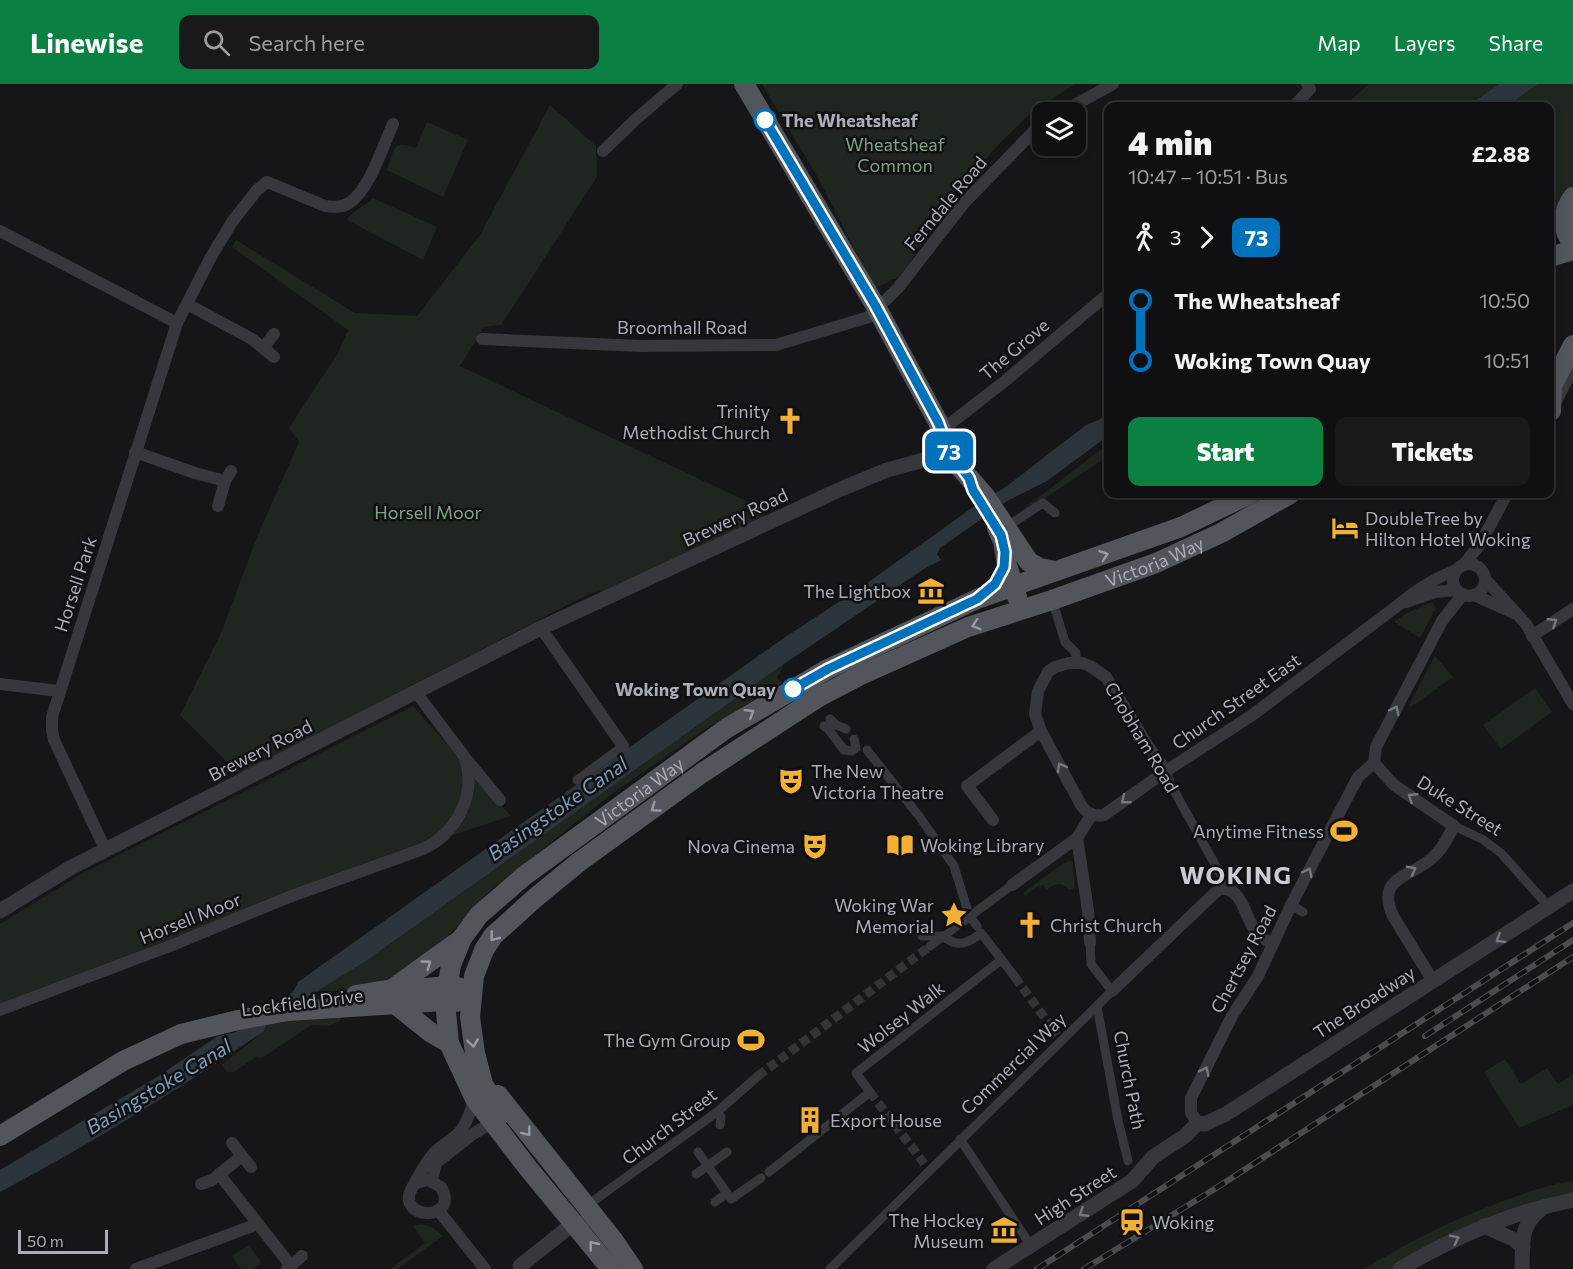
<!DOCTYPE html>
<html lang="en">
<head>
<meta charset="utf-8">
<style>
  :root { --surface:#101012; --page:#19191b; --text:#f1f3f6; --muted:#9c9d9f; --line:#303032; --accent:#0b8043 }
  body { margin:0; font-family:Commissioner,sans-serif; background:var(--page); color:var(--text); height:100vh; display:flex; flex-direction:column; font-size:22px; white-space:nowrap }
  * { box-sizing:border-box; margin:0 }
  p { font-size:20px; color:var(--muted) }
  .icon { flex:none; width:33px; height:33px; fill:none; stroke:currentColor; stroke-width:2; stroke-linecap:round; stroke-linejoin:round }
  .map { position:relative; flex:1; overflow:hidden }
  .side { position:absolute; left:1104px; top:18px; width:450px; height:396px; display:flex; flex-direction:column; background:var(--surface); border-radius:12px; box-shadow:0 3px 9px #0003,0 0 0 2px var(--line) }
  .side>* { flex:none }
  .badge { padding:0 12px; border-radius:9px; font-size:21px; line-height:39px }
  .buttons { position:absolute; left:1032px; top:18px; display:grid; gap:12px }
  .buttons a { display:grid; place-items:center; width:54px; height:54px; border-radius:12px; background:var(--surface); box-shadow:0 3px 9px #0003,0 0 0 2px var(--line); font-size:30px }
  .scale { position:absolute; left:18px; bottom:15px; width:90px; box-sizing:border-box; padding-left:6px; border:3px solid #a8adb8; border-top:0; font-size:16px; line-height:21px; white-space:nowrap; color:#a8adb8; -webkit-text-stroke:4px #111113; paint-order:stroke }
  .map>.badge { position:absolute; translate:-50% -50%; box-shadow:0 0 0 3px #fff }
  .legs { display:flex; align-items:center; gap:9px; height:66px; padding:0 24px; font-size:20px }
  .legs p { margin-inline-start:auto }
  .summary { display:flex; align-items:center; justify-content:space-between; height:102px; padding:0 24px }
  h1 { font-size:33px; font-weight:800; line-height:45px }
  .cta { display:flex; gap:12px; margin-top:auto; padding:12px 24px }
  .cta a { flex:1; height:69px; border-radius:12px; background:var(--accent); color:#fff; font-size:24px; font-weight:800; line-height:69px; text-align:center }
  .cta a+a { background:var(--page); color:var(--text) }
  ul { padding:0 24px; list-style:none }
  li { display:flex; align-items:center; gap:21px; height:60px; font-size:22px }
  li i { display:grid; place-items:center; width:9px; height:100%; margin:0 8px; background:currentColor }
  li i::after { content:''; width:15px; height:15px; margin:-8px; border:4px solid; border-radius:50%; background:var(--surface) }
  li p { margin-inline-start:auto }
  li:first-child i { background:linear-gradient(#0000 50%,currentColor 0) }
  li:last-child i { background:linear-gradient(currentColor 50%,#0000 0) }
  header { display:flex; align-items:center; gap:36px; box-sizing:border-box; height:84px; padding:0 30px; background:var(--accent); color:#fff }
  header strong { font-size:28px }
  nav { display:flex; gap:33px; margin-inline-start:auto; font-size:21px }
  .search { width:420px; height:54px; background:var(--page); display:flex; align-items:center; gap:15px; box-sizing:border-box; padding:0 21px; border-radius:12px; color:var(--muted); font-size:22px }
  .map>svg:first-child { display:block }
</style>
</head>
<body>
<header>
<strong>Linewise</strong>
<div class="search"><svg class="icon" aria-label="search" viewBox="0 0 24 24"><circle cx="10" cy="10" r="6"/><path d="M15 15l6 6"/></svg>Search here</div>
<nav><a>Map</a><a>Layers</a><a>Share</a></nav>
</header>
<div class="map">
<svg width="1573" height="1185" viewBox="0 0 1573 1185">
  <rect width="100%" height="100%" fill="#161618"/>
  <g fill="#1e261f">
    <path d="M762,0h313l-44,29 -29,28 -69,76 -22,44 -15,18h-3l-18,10 -58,-113z"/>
    <path d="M1369,0h130l-31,22h-124z"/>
    <path d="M1538,0h35v102c-11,8 -14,21 -23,31v-111h-43z"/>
    <path d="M550,21l46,41 1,31 -96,148 -17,2 -24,39 301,142 6,10 -159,71 -19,5 -350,180 -59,-59 41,-82 36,-96 42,-95 -10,-14 48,-73 11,-25 -116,-83 4,-7 119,73 62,3 63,-81z"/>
    <path d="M427,38l41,18 -25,57 -56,-27c7,-20 5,-31 29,-22z"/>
    <path d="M373,114l64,29 -14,33 -76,-40c4,-8 18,-15 26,-22z"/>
    <path d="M1108,360v12l-94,63 -1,-2z"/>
    <path d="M1429,519h4l3,5 -16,30 -26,-16 9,-7z"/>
    <path d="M1435,572l18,21 -42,30 -2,-2z"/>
    <path d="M784,580l-7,14 5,5 -78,47 -91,63 -120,95 -50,53 -46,34 -23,9 -22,6 -38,2 49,-29z"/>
    <path d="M1535,604l17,24 -51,37 -18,-24z"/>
    <path d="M413,622l98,110 -149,49 -184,73 -178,67v-81l83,-51z"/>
    <path d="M1070,777l3,2 2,25 -6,2c-6,-9 -15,-7 -22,0l-4,-5 -5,1 -13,10 -2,-3 41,-30z"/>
    <path d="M341,931l-1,6 -12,5 -16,-1 -50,33 -6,-1 -22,15h-7l-5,-7 42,-34 5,-10z"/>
    <path d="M1505,975l16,25 26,-16 11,16 15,-10v31l-54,23 -35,-56z"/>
    <path d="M1573,1097v14l-150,56 -31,18h-28c46,-28 92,-51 142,-69 22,-8 44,-16 67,-19z"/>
    <path d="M420,1140l12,3 11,9 -46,33h-7l35,-26 -12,-17z"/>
    <path d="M249,1161l13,18 -9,6h-12l-9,-13z"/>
  </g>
  <g fill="#2c353c">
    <path d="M1499,0h39l-31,22h-39z"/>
    <path d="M1108,328v24l-61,45 -40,20 -67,47 -3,6 4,6 -17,9 -140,95 -421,299 -94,57 -5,11c-85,58 -173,113 -264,161v-22l157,-93 61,-41 18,-4 57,-40 5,-10 480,-340 85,-56 106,-76 38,-24 79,-61 13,-5z"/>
  </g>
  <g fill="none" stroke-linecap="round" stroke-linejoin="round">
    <g stroke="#333438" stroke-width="9" stroke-dasharray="9 4.5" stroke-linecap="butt">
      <path d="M1015,893l42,58"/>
      <path d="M758,992l172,-130"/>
      <path d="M870,1008l59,78"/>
    </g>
    <g stroke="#37383d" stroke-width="9">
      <path d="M1011,440l32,-21 12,10"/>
      <path d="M1055,525l10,33 11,11v10"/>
      <path d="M830,635l6,6 10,4"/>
      <path d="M824,642l5,4 15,20 8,1 4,-3 -2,-9"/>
      <path d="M867,666l52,66 35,50 15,49 8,11"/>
      <path d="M1166,687l5,14 52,94"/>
      <path d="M577,696l46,-34"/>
      <path d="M1454,742l28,13 19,14 48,54"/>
      <path d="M1291,821l12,7"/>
      <path d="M922,852h21c14,12 25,8 38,-3l34,44"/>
      <path d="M930,862l82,-61"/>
      <path d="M1097,922l21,114 10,41"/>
      <path d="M717,1028l4,5 -1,8"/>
      <path d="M960,1055l71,107"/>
      <path d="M698,1068l33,47 30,-21"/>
      <path d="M769,1088l101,-80 -14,-19 145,-113"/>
      <path d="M696,1090l31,-22"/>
      <path d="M596,1115l121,-87 41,-36"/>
      <path d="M715,1118l12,-9"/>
      <path d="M830,1185l282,-278 -21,-27 -1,-22"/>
    </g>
    <g stroke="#37383d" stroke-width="12">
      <path d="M1294,22l16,-17 -3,-5"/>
      <path d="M1062,28l51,-28"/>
      <path d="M603,67l32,-31 42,-36"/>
      <path d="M0,147l177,92"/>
      <path d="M187,220l65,35 22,18"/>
      <path d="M875,221l11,-5 12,-12 66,-85 78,-80"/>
      <path d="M482,255l159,7 135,-1 103,-31"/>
      <path d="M264,263l10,-13"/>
      <path d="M1554,321l19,-37"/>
      <path d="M942,346l63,-49 103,-87"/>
      <path d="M135,368l60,21 30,8"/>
      <path d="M218,422l7,-25 6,-10"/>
      <circle cx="1469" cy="496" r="16"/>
      <path d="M1464,480l15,-18 28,-52"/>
      <path d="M1485,495l41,45 47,80"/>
      <path d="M1474,511l40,18"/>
      <path d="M1406,518l29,-10 22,-2"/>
      <path d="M541,544l82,118"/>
      <path d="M1532,552l41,-27"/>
      <path d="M0,600l59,7"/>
      <path d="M467,676l33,40"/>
      <path d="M1374,679l20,22 60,41c-6,11 -12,24 -22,32 -21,20 -57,18 -39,58l40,65"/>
      <path d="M1166,687l-18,-25 -42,-69 -16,-11 -8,-3h-13l-14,4 -7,5 -10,19 -3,23 6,17 40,74c6,9 13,12 23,10l62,-44 85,-55 146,-110c18,-16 36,-27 59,-36"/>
      <path d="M993,736l-26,-34 74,-55"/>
      <path d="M1077,754l11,72 2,32"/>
      <path d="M106,767l-52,-111 -2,-10v-13l125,-394 35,-68 20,-33 25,-32 10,-8 58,24c8,1 17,2 24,-3 20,-12 34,-57 44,-79"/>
      <path d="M1012,801l65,-47 15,-24"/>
      <path d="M1112,907l107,-102c25,-3 25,30 38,44 4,5 10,8 16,11"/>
      <path d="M0,926l170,-64 119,-49 134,-48c34,-16 55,-56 41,-93l-49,-65"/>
      <path d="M1198,1039l-7,-10v-15l41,-82 26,-40 33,-71 67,-128 16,-14 2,-16 66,-126 21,-27"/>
      <path d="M232,1059l10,13"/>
      <path d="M219,1090l72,92"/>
      <path d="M432,1096l4,-17 37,-29 20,-12"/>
      <path d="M416,1099l12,-3 13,7c20,36 -47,33 -29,1 7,-12 12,-24 22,-35 9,-9 21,-14 28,-24 6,-8 9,-21 13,-30"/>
      <path d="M201,1100l11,-4 30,-24 9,11"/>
      <path d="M438,1126l47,59"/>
      <path d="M136,1185l122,-45"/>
      <path d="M287,1185l15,-13"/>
    </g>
    <g stroke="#37383d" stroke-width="15">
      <path d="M0,827l70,-43 471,-240 302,-140 44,-18 48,-13 14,-6"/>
      <path d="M1484,1142l29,13 10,8"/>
      <path d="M520,1182l54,-43h8"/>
      <path d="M994,1185l138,-88 21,-24 32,-21 13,-13 7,1 21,-10 347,-223"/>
      <path d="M1400,1185c54,-32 111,-57 173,-69"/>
      <path d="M1522,1185c1,-25 -3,-43 19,-60"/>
    </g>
    <g stroke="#53555c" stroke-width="20">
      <path d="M744,0l131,221 63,117 11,29 8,13 28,32 44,66 11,6 15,3"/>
      <path d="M1573,113c-11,15 -12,32 0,47"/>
      <path d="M1550,173l23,-7"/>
      <path d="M1551,327l1,-25 21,-41"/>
      <path d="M997,444l6,13 4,24 10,32"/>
      <path d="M392,905l68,-49"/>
      <path d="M356,911l36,-6 6,2 48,-5 12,1"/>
      <path d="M395,920l35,28 19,11"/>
      <path d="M498,1011l116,146 19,28"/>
      <path id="s1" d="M495,1036l3,-3 1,-6 -16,-27 -8,-31 -5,-36 4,-41 10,-26 9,-14 42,-38 44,-36 123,-89 115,-75 44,-23 107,-48 84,-27 104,-37 65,-30 69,-39"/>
      <path d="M0,1052l123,-75 58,-27 57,-14 50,-9 157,-10 11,1"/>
      <path id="s2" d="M611,1185l-83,-101 -53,-69 -26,-56 -4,-42 6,-36 11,-27 17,-23 45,-39 203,-148 101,-59 149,-70 204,-72 69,-33"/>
    </g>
    <defs>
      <g id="rail">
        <path d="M1425,952l148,-96"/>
        <path d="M1037,1185l536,-346"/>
        <path d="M1084,1185l129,-79 360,-233"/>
      </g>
    </defs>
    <use href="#rail" stroke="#4a4c52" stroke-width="6"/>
    <use href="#rail" stroke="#111113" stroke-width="4" stroke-dasharray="11" stroke-linecap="butt"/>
  </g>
  <defs><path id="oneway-chevron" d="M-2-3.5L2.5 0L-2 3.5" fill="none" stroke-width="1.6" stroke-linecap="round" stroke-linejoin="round" transform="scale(1.5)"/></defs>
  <g stroke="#979ba6">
    <use href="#oneway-chevron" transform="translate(1104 471) rotate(-19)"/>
    <use href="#oneway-chevron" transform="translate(976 541) rotate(162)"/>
    <use href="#oneway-chevron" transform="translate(750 629) rotate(-32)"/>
    <use href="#oneway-chevron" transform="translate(655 724) rotate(144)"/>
    <use href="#oneway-chevron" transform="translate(494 853) rotate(129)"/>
    <use href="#oneway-chevron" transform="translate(427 880) rotate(-36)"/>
    <use href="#oneway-chevron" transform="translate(473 959) rotate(82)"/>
    <use href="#oneway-chevron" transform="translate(527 1048) rotate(52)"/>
    <use href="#oneway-chevron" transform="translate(593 1161) rotate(-129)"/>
  </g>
  <g stroke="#757881">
    <use href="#oneway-chevron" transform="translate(1553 538) rotate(-33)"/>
    <use href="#oneway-chevron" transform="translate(1395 626) rotate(-63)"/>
    <use href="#oneway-chevron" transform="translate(1061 683) rotate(-119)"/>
    <use href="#oneway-chevron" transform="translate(1412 713) rotate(-147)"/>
    <use href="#oneway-chevron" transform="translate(1125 716) rotate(142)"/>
    <use href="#oneway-chevron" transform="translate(1412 786) rotate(-28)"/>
    <use href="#oneway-chevron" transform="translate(1308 788) rotate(-63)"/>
    <use href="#oneway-chevron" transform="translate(1500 855) rotate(148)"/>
    <use href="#oneway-chevron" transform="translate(1205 987) rotate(-63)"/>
    <use href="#oneway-chevron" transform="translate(1083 1129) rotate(147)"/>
    <use href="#oneway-chevron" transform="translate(1455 1155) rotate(-26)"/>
  </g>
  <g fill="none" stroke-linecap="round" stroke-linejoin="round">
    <defs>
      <path id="line-1" d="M765,36l110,185 63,117 11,29 20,27 4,12 28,45 4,17 -1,15 -9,17 -18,15 -149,70 -35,20"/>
    </defs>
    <use href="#line-1" stroke="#fff" stroke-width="14"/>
    <use href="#line-1" stroke="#0072bc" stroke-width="9"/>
  </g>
  <defs>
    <symbol id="church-bare" viewBox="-9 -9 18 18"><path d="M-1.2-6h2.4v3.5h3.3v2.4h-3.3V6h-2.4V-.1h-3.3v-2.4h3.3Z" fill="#f2b134" stroke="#111113" stroke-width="2.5" paint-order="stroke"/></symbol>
    <symbol id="hotel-bare" viewBox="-9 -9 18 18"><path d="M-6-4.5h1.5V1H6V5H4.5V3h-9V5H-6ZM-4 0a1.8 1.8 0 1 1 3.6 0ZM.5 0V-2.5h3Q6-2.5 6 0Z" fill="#f2b134" stroke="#111113" stroke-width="2.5" paint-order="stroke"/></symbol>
    <symbol id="museum-bare" viewBox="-9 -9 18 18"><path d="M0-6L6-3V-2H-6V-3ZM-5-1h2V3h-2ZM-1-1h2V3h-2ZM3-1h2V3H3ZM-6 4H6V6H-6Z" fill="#f2b134" stroke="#111113" stroke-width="2.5" paint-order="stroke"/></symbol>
    <symbol id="theatre-bare" viewBox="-9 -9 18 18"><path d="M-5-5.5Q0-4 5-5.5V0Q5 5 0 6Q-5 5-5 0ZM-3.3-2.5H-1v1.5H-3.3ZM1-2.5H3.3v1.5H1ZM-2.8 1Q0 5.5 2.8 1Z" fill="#f2b134" stroke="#111113" stroke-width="2.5" paint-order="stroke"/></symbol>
    <symbol id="stadium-bare" viewBox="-9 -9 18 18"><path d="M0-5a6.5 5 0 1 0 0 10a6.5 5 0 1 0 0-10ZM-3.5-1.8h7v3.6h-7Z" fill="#f2b134" stroke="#111113" stroke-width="2.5" paint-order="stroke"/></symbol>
    <symbol id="library-bare" viewBox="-9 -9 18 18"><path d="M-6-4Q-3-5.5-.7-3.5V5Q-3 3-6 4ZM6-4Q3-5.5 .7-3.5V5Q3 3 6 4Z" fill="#f2b134" stroke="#111113" stroke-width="2.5" paint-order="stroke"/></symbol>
    <symbol id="sight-bare" viewBox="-9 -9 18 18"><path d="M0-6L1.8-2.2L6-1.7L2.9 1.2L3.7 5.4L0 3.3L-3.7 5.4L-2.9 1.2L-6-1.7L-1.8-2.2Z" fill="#f2b134" stroke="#111113" stroke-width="2.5" paint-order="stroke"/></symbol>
    <symbol id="building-bare" viewBox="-9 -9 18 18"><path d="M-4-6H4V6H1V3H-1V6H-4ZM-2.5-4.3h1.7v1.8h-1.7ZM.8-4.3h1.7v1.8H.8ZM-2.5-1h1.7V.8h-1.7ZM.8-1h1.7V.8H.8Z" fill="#f2b134" stroke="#111113" stroke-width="2.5" paint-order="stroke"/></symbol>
    <symbol id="station-bare" viewBox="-9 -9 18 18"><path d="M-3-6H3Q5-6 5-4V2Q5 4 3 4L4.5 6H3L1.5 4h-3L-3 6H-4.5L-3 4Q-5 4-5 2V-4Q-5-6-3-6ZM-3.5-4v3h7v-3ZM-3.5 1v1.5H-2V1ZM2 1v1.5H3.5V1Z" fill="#f2b134" stroke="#111113" stroke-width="2.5" paint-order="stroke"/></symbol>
  </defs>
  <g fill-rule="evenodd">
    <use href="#church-bare" x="771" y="318" width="38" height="38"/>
    <use href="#hotel-bare" x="1326" y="425" width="38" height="38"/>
    <use href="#museum-bare" x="912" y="488" width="38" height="38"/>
    <use href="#theatre-bare" x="772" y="678" width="38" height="38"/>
    <use href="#stadium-bare" x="1325" y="728" width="38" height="38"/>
    <use href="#library-bare" x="881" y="742" width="38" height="38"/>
    <use href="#theatre-bare" x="796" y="743" width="38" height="38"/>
    <use href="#sight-bare" x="935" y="812" width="38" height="38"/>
    <use href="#church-bare" x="1011" y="822" width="38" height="38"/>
    <use href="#stadium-bare" x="732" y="937" width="38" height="38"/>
    <use href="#building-bare" x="791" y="1017" width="38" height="38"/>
    <use href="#station-bare" x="1113" y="1119" width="38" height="38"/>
    <use href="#museum-bare" x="985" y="1127" width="38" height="38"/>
  </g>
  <g fill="#fff" stroke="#0072bc" stroke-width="3">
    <circle cx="765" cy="36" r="10"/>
    <circle cx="793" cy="605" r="10"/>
  </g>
  <g text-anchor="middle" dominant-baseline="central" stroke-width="5" stroke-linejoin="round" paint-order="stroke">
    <g font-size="18" font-weight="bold" fill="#a8adb8" stroke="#111113" text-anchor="start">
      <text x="782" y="36">The Wheatsheaf</text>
      <text x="776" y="605" text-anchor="end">Woking Town Quay</text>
    </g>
    <g font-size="18" fill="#7fa381" stroke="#111113">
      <text x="895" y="60">Wheatsheaf<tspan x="895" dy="21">Common</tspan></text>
      <text x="428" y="428">Horsell Moor</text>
    </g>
    <g font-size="18" fill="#a8adb8" stroke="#111113">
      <text transform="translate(945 119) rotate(-50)">Ferndale Road</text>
      <text x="682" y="243">Broomhall Road</text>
      <text transform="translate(1014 265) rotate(-40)">The Grove</text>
      <text transform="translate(735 433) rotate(-25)">Brewery Road</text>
      <text stroke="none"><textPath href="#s1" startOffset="963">Victoria Way</textPath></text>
      <text transform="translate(75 500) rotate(-72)">Horsell Park</text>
      <text transform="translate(1236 617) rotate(-35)">Church Street East</text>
      <text transform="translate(1142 653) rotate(59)">Chobham Road</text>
      <text transform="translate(260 666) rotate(-27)">Brewery Road</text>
      <text stroke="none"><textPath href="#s2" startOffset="618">Victoria Way</textPath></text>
      <text transform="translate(1460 721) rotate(32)">Duke Street</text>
      <text transform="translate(190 834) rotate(-22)">Horsell Moor</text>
      <text transform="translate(1243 875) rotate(-62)">Chertsey Road</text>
      <text transform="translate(302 918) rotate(-7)">Lockfield Drive</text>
      <text transform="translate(1364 918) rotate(-33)">The Broadway</text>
      <text transform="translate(901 933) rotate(-38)">Wolsey Walk</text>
      <text transform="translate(1013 979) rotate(-44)">Commercial Way</text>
      <text transform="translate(1130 996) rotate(79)">Church Path</text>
      <text transform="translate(669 1042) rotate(-37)">Church Street</text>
      <text transform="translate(1075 1111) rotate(-33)">High Street</text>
    </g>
    <g font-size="18" fill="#a8adb8" stroke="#111113" text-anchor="end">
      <text x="770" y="327">Trinity<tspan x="770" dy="21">Methodist Church</tspan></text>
      <text x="1365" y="434" text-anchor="start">DoubleTree by<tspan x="1365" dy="21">Hilton Hotel Woking</tspan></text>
      <text x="911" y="507">The Lightbox</text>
      <text x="811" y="687" text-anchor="start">The New<tspan x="811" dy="21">Victoria Theatre</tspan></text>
      <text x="1324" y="747">Anytime Fitness</text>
      <text x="920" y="761" text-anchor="start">Woking Library</text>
      <text x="795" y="762">Nova Cinema</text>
      <text x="934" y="821">Woking War<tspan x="934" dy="21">Memorial</tspan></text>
      <text x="1050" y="841" text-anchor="start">Christ Church</text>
      <text x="731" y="956">The Gym Group</text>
      <text x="830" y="1036" text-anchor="start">Export House</text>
      <text x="984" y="1136">The Hockey<tspan x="984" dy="21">Museum</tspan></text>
      <text x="1152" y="1138" text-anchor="start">Woking</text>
    </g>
    <g font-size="20" font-style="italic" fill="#7f9bb3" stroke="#111113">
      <text transform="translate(557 724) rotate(-35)">Basingstoke Canal</text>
      <text transform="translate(158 1002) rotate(-31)">Basingstoke Canal</text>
    </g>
    <g font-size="24" font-weight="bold" letter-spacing="1.5" fill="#c9ccd4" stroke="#111113">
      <text x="1236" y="790">WOKING</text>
    </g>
  </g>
</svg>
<div class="buttons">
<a><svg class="icon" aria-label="layers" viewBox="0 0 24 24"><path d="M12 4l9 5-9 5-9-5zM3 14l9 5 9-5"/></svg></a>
</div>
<div class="scale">50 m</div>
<b class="badge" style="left:949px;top:367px;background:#0072bc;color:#fff">73</b>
<section class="side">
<div class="summary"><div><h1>4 min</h1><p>10:47 – 10:51 · Bus</p></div><b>£2.88</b></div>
<div class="legs"><svg class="icon" aria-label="walk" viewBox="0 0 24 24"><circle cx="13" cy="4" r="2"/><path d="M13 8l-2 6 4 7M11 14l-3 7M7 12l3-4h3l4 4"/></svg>3<svg class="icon" aria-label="forward" viewBox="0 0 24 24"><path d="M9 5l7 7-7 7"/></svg><b class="badge" style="background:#0072bc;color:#fff">73</b></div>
<ul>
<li><i style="color:#0072bc"></i><b>The Wheatsheaf</b><p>10:50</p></li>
<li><i style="color:#0072bc"></i><b>Woking Town Quay</b><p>10:51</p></li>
</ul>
<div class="cta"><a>Start</a><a>Tickets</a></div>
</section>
</div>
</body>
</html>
